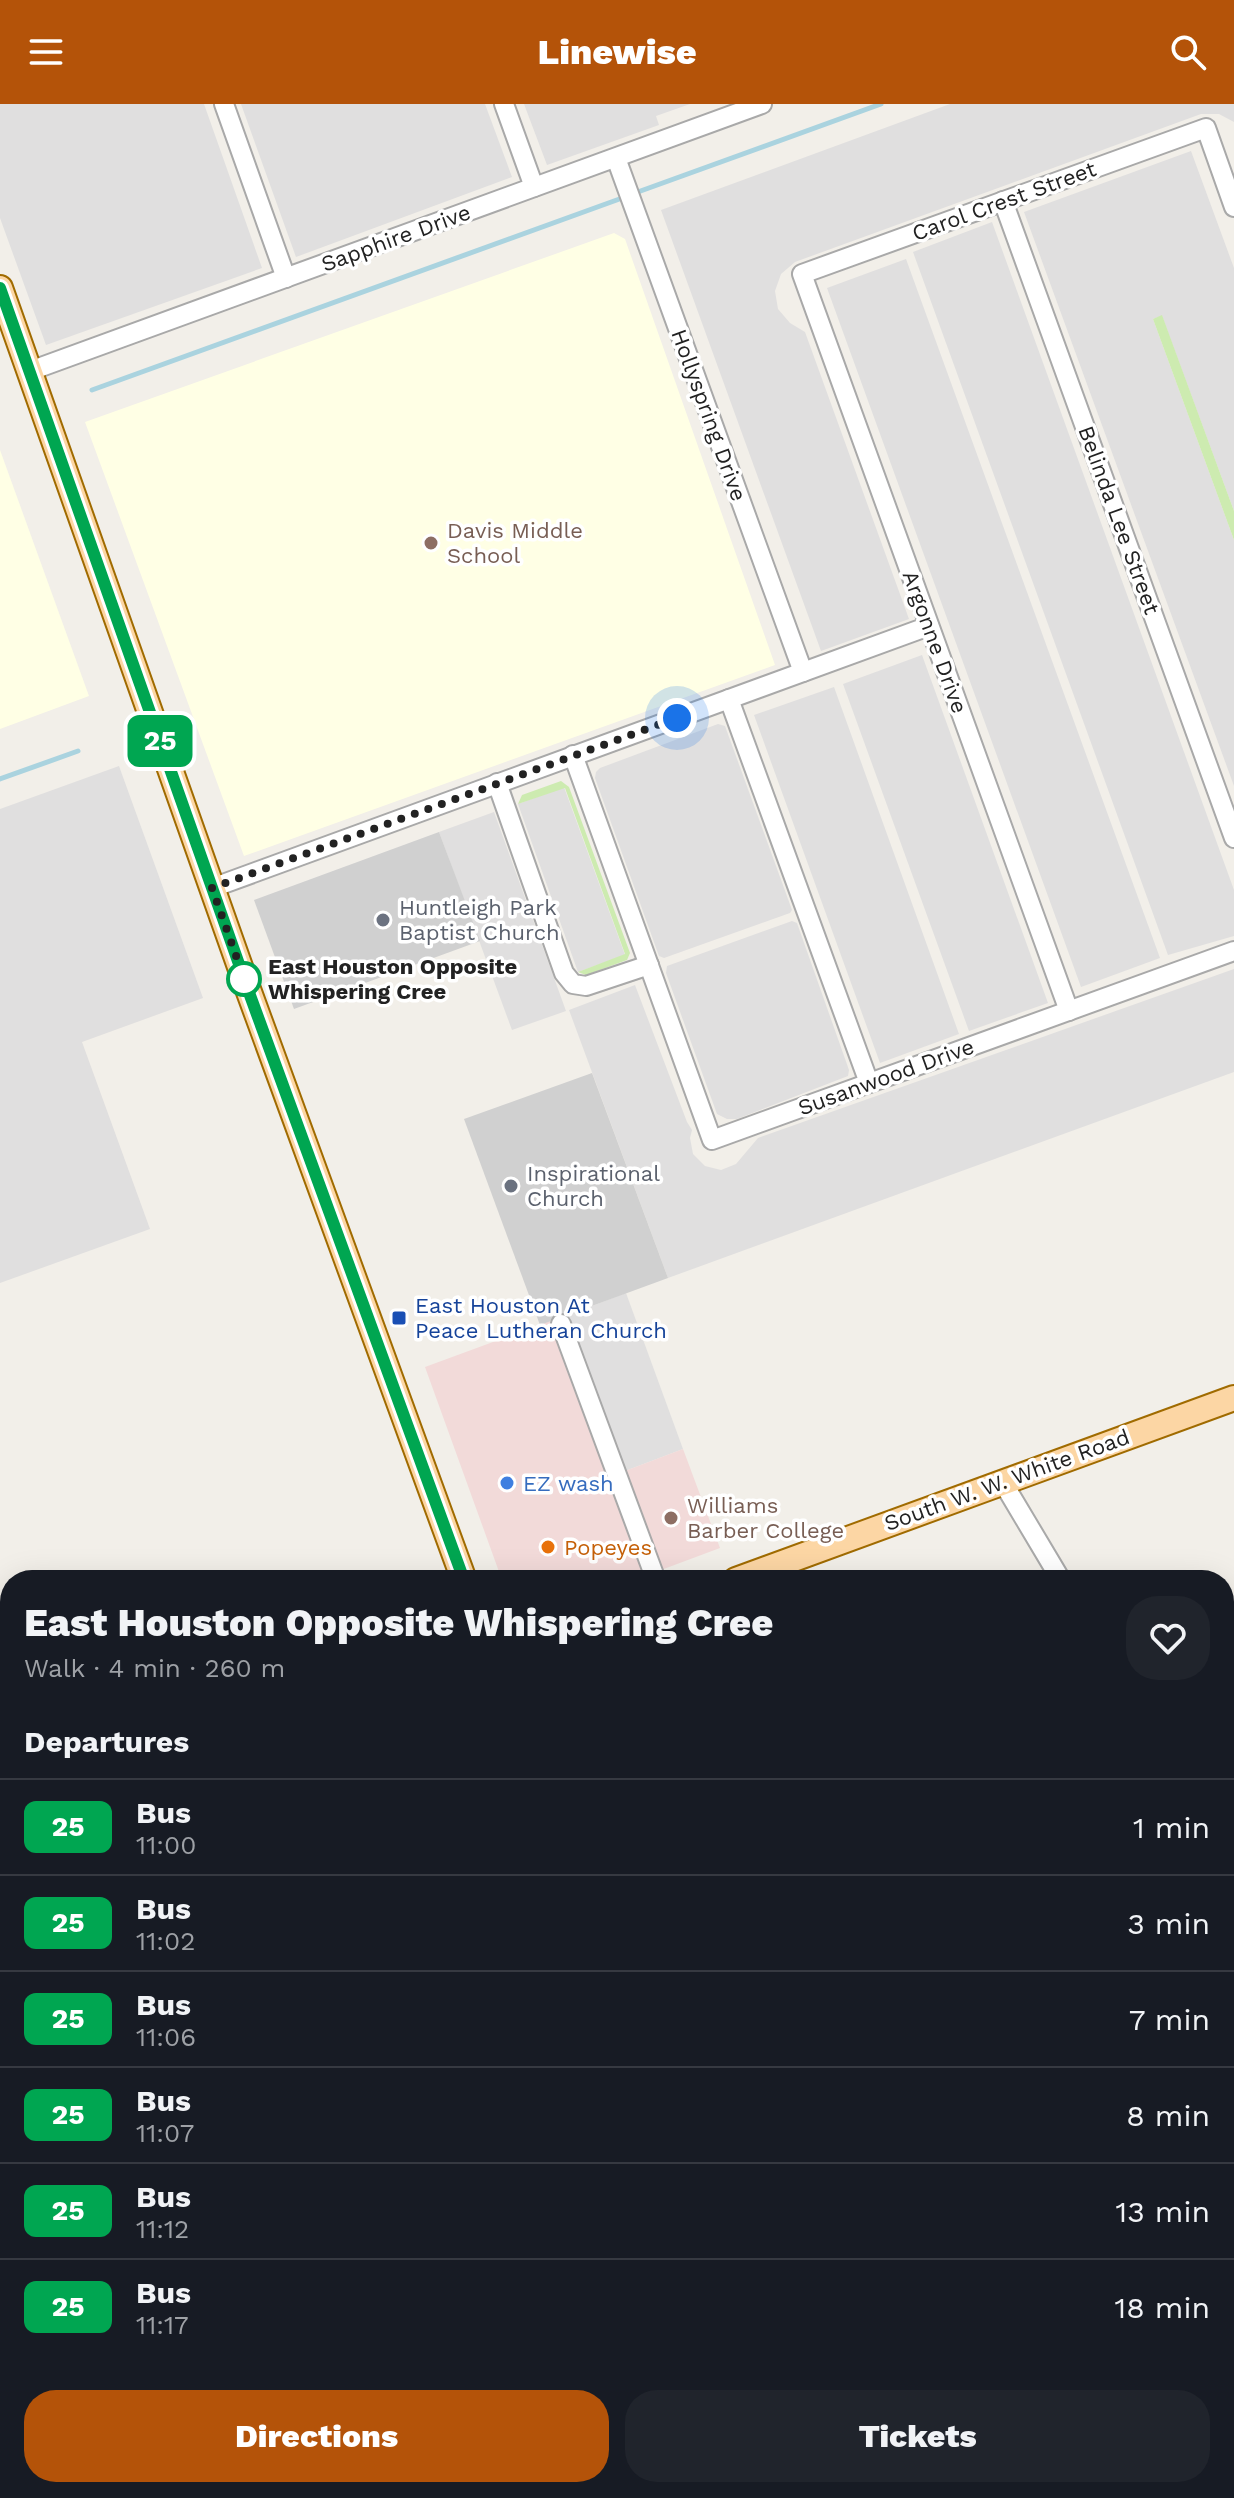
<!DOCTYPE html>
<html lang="en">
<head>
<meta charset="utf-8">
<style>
  :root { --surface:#171b24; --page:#20242c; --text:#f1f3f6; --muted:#9ea1a6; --line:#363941; --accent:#b45309 }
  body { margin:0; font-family:"Work Sans",sans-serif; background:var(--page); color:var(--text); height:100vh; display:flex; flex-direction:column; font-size:30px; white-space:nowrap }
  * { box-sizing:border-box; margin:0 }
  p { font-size:26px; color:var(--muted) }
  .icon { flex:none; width:44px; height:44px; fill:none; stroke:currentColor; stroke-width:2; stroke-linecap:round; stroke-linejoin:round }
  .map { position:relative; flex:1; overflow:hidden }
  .panel { position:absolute; left:0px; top:1466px; width:1234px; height:928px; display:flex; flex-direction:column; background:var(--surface); border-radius:32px 32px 0 0; box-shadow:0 8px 32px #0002 }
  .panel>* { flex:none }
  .badge { padding:0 16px; border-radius:12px; font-size:28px; line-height:52px }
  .you { position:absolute; width:40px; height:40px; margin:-20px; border:6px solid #fff; border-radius:50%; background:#1a73e8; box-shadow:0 0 0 12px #1a73e833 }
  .map>.badge { position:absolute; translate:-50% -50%; box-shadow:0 0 0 4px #fff }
  h2 { padding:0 24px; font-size:30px; line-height:72px }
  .round { display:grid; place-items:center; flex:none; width:84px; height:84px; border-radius:32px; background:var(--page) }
  .overview { display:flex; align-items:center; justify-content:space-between; height:136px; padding:0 24px }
  h1 { font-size:38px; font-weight:800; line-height:60px }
  .cta { display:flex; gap:16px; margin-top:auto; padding:16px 24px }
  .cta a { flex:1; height:92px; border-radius:32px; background:var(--accent); color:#fff; font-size:32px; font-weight:800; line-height:92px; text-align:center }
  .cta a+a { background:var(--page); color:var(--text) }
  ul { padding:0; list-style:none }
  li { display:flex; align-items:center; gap:24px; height:96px; padding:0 24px; border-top:2px solid var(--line) }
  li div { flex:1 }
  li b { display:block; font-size:30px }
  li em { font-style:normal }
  li .badge { min-width:88px; font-weight:700; text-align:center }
  header { display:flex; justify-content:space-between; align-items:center; height:104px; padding:0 24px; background:var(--accent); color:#fff; font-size:36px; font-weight:800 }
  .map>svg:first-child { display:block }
</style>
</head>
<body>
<header><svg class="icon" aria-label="menu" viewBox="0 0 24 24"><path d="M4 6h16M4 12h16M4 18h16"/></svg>Linewise<svg class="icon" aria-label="search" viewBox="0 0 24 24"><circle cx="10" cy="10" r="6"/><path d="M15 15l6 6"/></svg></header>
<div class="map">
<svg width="1234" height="2394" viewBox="0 0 1234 2394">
  <rect width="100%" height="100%" fill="#f2efe9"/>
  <g fill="#e0dfdf">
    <path d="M0,0h204l58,164 -216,77 -46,-127z"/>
    <path d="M241,0h244l27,73 -216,80z"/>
    <path d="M524,0h166l-34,12 3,9 -112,40z"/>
    <path d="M950,0h284v18l-15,-8h-18l-406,148 -14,12 -6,17 3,18 12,14 15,9 104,287 -88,32 -160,-441z"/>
    <path d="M1191,47l43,117v243l-72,-195 -9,3 81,221v246l-210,-574z"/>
    <path d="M992,118l242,668v46l-66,19 -255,-703z"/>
    <path d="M906,155l254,699 -79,29 -254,-699z"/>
    <path d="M922,551l126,348 -79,28 -126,-347z"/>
    <path d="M834,583l125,347 -79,29 -126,-348z"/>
    <path d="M718,620l7,2 67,184 -2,3 -126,45 -5,-2 -64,-178 1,-6 4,-4z"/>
    <path d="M119,662l84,232 -121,44 68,187 -150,54v-474z"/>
    <path d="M564,683l61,168 -47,17 -60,-168z"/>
    <path d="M494,708l72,199 -54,19 -73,-198z"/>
    <path d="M792,817l5,2 52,147 -1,6 -111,43h-10l-10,-5 -51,-141 1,-7z"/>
    <path d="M1234,865v103l-566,206 -99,-268 66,-25 52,137 5,8 -2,8 3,16 12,12 16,4 15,-6 22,-26z"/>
    <path d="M626,1189l57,156 -58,22 -57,-156z"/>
    <path d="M1234,1510v884h-541l-2,-10h533v-870z"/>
    <path d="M10,1996v388h557l4,10h-571v-396z"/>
  </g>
  <g fill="#f2dad9">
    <path d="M550,1217l94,256 -9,3h-133l-77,-213z"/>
    <path d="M683,1345l37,99 -59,22 -36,-99z"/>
  </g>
  <g fill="#ffffe5">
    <path d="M614,129l11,6 150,426 -531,191 -159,-434z"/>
    <path d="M0,346l89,246 -89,33z"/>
  </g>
  <g fill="#d0d0d0">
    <path d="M439,728l41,109 -186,68 -40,-109z"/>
    <path d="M592,969l76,205 -128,47 -76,-206z"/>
  </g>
  <g fill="#cdebb0">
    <path d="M1162,211l72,196v29l-81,-221z"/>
    <path d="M561,677l8,6 61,166 -3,7 -41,15 -8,-3 47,-18 -60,-166 -47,16 4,-9z"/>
  </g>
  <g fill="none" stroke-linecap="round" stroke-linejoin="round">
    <g stroke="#aad3df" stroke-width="5">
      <path d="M635,89l246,-89"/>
      <path d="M92,286l533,-193"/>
      <path d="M0,675l78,-28"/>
    </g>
    <defs>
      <g id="minor">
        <path d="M224,0l62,174"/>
        <path d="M504,0l30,83"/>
        <path d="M616,54l187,514"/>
        <path d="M1003,97l231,637"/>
        <path d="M30,267l732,-267"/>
        <path d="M729,595l140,384"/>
        <path d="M573,651l139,385 522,-189"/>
        <path d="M497,679l67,190 9,11 13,2 63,-21"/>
        <path d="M212,784l717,-262"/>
        <path d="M1069,907l-267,-737 404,-146 28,79"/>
        <path d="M561,1220l95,256"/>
        <path d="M1002,1377l59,99"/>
        <path d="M1224,1638l10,-4"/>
        <path d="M1224,1807l10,23"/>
        <path d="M0,1989l10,52"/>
        <path d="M0,2371l10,-4"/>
        <path d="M215,2384l4,10"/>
        <path d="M807,2384l2,10"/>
        <path d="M1199,2384l4,10"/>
      </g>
      <g id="major">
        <path d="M0,184l245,693 219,599"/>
        <path d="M736,1476l498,-182"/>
        <path d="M0,1743l10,-4"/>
        <path d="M664,2384l2,10"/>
      </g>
    </defs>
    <use href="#minor" stroke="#a9a9a9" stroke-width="22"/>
    <use href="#major" stroke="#a06b00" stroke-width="28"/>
    <use href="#minor" stroke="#fff" stroke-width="18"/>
    <use href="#major" stroke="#fcd6a4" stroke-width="24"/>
  </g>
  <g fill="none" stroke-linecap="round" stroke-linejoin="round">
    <defs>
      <path id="line" d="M0,184l251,710 213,582"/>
    </defs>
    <use href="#line" stroke="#fff" stroke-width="18"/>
    <use href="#line" stroke="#00a651" stroke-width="12"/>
    <path stroke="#222" stroke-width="8" stroke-dasharray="0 14.4" d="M244,875l1,2 -33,-93 465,-170"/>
  </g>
  <g fill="#8d6e63" stroke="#fff" stroke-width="3">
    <circle cx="431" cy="439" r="8"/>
    <circle cx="671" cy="1414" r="8"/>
  </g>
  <g fill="#6b7280" stroke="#fff" stroke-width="3">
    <circle cx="383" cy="816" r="8"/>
    <circle cx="511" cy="1082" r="8"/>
  </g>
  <circle fill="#fff" stroke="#00a651" stroke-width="4" cx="244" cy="875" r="16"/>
  <rect fill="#1a4fb4" stroke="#fff" stroke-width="3" x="391" y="1206" width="16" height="16" rx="4"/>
  <circle fill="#3f7fe0" stroke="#fff" stroke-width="3" cx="507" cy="1379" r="8"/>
  <circle fill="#e8710a" stroke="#fff" stroke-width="3" cx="548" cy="1443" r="8"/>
  <g text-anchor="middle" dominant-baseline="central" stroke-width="7" stroke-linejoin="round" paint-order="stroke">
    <g font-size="22" fill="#222" stroke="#fff">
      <text transform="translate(1004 97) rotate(-20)">Carol Crest Street</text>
      <text transform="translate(396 134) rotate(-20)">Sapphire Drive</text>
      <text transform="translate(709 311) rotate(70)">Hollyspring Drive</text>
      <text transform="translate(1119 416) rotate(70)">Belinda Lee Street</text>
      <text transform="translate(935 538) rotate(70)">Argonne Drive</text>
      <text transform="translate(886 973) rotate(-20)">Susanwood Drive</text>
      <text transform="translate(1007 1376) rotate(-20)">South W. W. White Road</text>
    </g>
    <g font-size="22" fill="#785e54" stroke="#fff" text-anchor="start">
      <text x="447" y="426">Davis Middle<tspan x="447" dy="25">School</tspan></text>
      <text x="687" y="1401">Williams<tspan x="687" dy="25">Barber College</tspan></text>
    </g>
    <g font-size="22" fill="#5b616d" stroke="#fff" text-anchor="start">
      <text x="399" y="803">Huntleigh Park<tspan x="399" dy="25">Baptist Church</tspan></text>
      <text x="527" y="1069">Inspirational<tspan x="527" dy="25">Church</tspan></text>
    </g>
    <g font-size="22" font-weight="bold" fill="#222" stroke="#fff" text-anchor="start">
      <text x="268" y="862">East Houston Opposite<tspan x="268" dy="25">Whispering Cree</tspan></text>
    </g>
    <g font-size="22" fill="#164399" stroke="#fff" text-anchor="start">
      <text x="415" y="1201">East Houston At<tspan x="415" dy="25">Peace Lutheran Church</tspan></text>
    </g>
    <g font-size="22" fill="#366cbe" stroke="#fff" text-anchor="start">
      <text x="523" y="1379">EZ wash</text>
    </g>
    <g font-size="22" fill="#c56008" stroke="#fff" text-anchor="start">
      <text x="564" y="1443">Popeyes</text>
    </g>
  </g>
</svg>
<div class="you" style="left:677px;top:614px"></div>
<b class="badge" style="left:160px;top:637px;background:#00a651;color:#fff">25</b>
<section class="panel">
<div class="overview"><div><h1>East Houston Opposite Whispering Cree</h1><p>Walk · 4 min · 260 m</p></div><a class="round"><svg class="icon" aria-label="heart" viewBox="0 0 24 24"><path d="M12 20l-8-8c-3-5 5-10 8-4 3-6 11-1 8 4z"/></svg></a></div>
<h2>Departures</h2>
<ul>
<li><span class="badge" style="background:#00a651;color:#fff">25</span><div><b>Bus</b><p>11:00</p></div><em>1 min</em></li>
<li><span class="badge" style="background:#00a651;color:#fff">25</span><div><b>Bus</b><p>11:02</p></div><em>3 min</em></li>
<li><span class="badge" style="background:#00a651;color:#fff">25</span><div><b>Bus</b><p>11:06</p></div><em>7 min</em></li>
<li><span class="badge" style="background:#00a651;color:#fff">25</span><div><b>Bus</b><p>11:07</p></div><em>8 min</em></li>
<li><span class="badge" style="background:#00a651;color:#fff">25</span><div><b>Bus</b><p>11:12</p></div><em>13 min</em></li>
<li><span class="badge" style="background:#00a651;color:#fff">25</span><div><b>Bus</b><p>11:17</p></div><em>18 min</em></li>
</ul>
<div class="cta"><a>Directions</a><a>Tickets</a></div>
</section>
</div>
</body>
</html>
